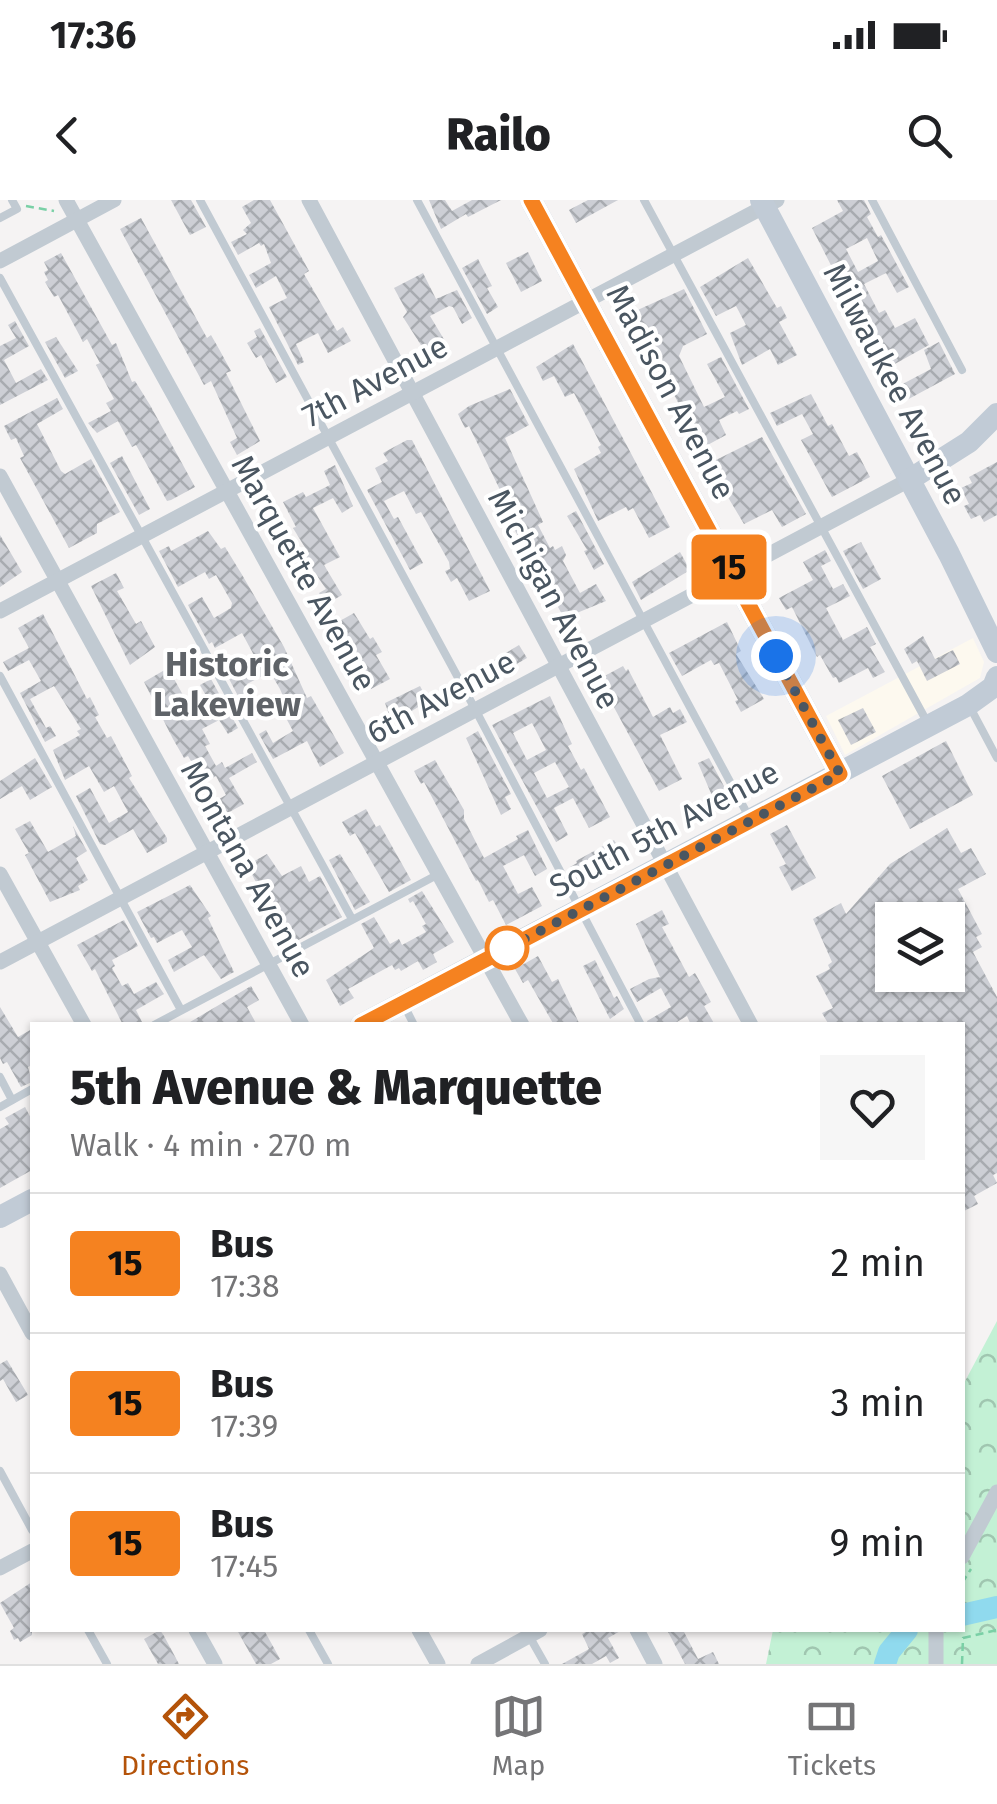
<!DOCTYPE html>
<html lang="en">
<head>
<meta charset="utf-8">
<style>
  :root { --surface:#fff; --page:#f6f6f6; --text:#202124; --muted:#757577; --line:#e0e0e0; --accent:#b45309 }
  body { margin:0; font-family:"Fira Sans",sans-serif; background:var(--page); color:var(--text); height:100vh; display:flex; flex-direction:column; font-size:38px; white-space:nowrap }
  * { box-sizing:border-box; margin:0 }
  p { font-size:32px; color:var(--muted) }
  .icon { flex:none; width:55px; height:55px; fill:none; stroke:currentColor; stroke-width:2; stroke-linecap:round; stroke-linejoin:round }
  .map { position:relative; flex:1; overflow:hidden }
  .panel { position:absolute; left:30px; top:822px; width:935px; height:610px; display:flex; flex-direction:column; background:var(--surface); border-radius:0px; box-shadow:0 2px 8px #0004 }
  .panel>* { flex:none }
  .badge { padding:0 20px; border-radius:8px; font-size:35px; line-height:65px }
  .buttons { position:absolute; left:875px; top:702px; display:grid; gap:20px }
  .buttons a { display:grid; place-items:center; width:90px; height:90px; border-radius:0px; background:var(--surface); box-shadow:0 2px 8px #0004; font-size:50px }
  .you { position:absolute; width:50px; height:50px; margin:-25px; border:8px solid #fff; border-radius:50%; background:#1a73e8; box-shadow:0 0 0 15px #1a73e833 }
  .map>.badge { position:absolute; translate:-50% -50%; box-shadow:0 0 0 5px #fff }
  .round { display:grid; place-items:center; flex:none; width:105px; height:105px; border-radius:0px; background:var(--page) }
  .headline { display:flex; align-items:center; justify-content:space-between; height:170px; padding:0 40px }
  h1 { font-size:48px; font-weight:800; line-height:75px }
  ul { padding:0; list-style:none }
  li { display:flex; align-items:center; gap:30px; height:140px; padding:0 40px; border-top:2px solid var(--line) }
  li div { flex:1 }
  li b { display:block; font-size:38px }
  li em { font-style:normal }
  li .badge { min-width:110px; font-weight:700; text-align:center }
  .status { display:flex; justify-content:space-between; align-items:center; height:70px; padding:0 50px; background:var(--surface); direction:ltr }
  .status svg { height:28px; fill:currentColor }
  header { display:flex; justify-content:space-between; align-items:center; height:130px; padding:0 40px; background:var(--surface); font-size:45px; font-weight:800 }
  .tabs { display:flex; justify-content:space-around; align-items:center; height:140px; border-top:2px solid var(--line); background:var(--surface); font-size:28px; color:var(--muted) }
  .tabs a { display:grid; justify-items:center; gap:5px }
  .tabs .selected { color:var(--accent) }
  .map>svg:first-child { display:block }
</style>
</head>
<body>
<div class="status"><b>17:36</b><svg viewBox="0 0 49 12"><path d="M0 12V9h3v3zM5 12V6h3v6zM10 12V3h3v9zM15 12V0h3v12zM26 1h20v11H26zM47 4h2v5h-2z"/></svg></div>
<header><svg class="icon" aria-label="back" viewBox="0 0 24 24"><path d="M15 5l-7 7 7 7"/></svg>Railo<svg class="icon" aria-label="search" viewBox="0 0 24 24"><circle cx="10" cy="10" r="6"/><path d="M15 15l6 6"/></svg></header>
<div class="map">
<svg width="997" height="1464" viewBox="0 0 997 1464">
  <defs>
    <pattern id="forest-crowns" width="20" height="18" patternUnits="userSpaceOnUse" patternTransform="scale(2.5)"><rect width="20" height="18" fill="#c3f1d5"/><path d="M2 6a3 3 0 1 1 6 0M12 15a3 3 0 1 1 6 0" fill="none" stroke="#a0c6b0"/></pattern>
    <pattern id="building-cross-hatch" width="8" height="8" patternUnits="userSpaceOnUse" patternTransform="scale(2.5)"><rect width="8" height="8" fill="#cdcfd5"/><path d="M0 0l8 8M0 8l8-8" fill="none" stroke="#a8abb0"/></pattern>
  </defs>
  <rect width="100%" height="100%" fill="#f5f3f3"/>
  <path fill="#fdf9ef" d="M973,438l11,24 -4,16 -135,77 -19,-39z"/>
  <path fill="url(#forest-crowns)" d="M997,1121v343h-231l7,-34h189v-144l3,-5 -3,-3 1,-93z"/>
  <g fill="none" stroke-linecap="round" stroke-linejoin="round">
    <g stroke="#90daee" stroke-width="22">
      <path d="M962,1415l35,-8"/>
      <path d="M885,1464l4,-12 18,-22"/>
    </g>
  </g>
  <g fill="url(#building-cross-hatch)" fill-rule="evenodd">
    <path d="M171,0h20l15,27 -16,8z"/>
    <path d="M254,0h16l39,71 -5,3 33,57 6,-4 8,14 -23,12 -10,-20 -22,11 8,18 -6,3 -29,-58 18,-9 -11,-22 -20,12 -7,-13 22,-12 -7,-19 -3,2 -2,-3 -21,12 -7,-13 16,-8 -4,-4 8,-7 -9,-16z"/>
    <path d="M429,0h16l7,11 20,-11h29l-33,17 -2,-3 -25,15z"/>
    <path d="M588,0h30l-42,23 -7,-13z"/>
    <path d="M837,0h27l7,14 -4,3 11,20 3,-2 28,52 -12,6 -11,-20 -22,11 15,29 6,-3 10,18 20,-10 14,27 -45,25 -7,-13 7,-4 -10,-18 -6,3 -56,-110 31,-17zM867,38l11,23 -20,11 -12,-23z"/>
    <path d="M141,18l66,120 4,-3 8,14 12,22 -5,2 34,68 -23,14 -7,-13 7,-4 -26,-57 -7,4 -84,-156z"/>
    <path d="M528,52l14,29 -21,11 -15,-29z"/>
    <path d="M61,53l51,92 4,-2 16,39 3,-1 15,24 45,82 -24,13 -4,1 -31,-56 -4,2 -14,-26 -21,12 -9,-10 23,-12 -5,-8 8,-4 -18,-34 4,-2 -13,-24 -4,3 -25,-47 -4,2 -9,-15 3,-2 -4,-8 4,-2 -4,-8z"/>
    <path d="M748,58l29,50 4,-2 6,12 -8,4 18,33 -19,10 -8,-16 -28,16 -12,-32 16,-8 -10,-19 -20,10 -16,-29z"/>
    <path d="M478,59l14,27 -5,2 11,19 -11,7 -25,-46z"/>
    <path d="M423,73l13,26 21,-9 15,28 -10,6 -9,-17 -4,-1 -19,10 15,25 -19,12 -23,-36 4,-5 -13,-24z"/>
    <path d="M684,89l23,45 -24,12 -4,10 25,51 21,-10 -18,-33 14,-7 28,52 -10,5 -2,-3 -18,9 7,15 -24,13 -71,-135z"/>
    <path d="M15,121l14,25 -25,14 12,23 25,-14 7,11 -48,25v-59l16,-8 -8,-13z"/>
    <path d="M260,128l27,49 -11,6 -15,-28 -5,3 -9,-15 10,-6 -3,-6z"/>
    <path d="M56,137l22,34 -13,7 -20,-36z"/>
    <path d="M939,142l16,32 -52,28 -8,-14 36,-19 -7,-19z"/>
    <path d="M573,144l97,183 -21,11 -16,-30 -5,3 -2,-4 -28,14 -24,-52 27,-16 -3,-6 3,-2 -27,-52 -9,4 -11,-21 -11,5 -7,-14z"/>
    <path d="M510,189l19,36 -24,13 38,84 -5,3 12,23 3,-2 2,4 7,-4 4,9 -3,6 17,32 16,-9 10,17 -39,16 -3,1 -6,-11 3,-4 -17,-35 -7,2 -24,-43 10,-5 -10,-21 -9,5 -6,-12 3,-2 -32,-66 -4,2 -7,-14 11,-8z"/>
    <path d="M811,194l17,32 4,-2 17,32 8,-4 13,25 -38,20 -31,-57 12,-6 -11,-20 -25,12 -7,-13z"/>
    <path d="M57,198l6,11 -26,15 24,47 4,3 26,-15 29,53 -23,12v9l-28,15 -49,-90 4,-2 -8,-18 -5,2 -7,-14z"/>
    <path d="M762,237l44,77 -24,13 -10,-17 -28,14 -36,-60z"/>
    <path d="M407,240h5l78,151 -21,10 -12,-23 -6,4 -6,-11 5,-2 -1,-7 -28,-50 -5,2 -12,-23 -20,10 10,18 4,-2 25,46 -13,7 -43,-80 15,-8 -7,-14 13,-7 -5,-8z"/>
    <path d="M122,256l28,53 -11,6 -29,-52z"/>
    <path d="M997,262v53l-13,7 -4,-7 -9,4 -7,-13 5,-2 -8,-16 11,-5 -3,-6z"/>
    <path d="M335,265l18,41 -11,7 -9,-15 -20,10 27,49 -16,8 18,30 -17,10 -6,-12 7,-4 -22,-32 5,-3 -16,-26 3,-1 -13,-25 20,-10 3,5 24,-12 -6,-14z"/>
    <path d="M576,311l28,53 -10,6 -10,-19 3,-1 -20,-34z"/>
    <path d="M208,331l13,18 4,-2 16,26 43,74 23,51 4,-2 33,57 -24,14 -13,-26 -34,18 -14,-25 7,-4 7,13 20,-12 -7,-13 3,-2 -1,-8 -8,-19 -10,-17 -23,12 14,26 -12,7 -22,-42 29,-16 -14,-26 -27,15 -3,-6 -3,2 -21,-39 14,-8 12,21 17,-10 1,-5 -16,-28 -7,4 -4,-7 -27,15 -19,-36 10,-5 2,5z"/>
    <path d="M0,335l22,37 -22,15z"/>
    <path d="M861,342l20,37 -18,10 -20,-38z"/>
    <path d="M825,350l6,11 -10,5 12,23 10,-5 7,12 -24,12 17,32 24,-13 9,17 -6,3 15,25 -12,6 -5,-10 -29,15 -3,-6 -3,1 -13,-23 -3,2 -25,-50 -6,3 -7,-12 34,-18 -10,-18z"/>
    <path d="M680,352l10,18 -49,30 -9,-18z"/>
    <path d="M116,373l8,15 -7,3 19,33 5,-3 14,26 -25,18 -39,-79z"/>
    <path d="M354,413l16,26 3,-2 9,15 -6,3 14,24 -19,10 -9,-17 4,-3 -28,-47z"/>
    <path d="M43,414l44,85 3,-2 9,18 -4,2 12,21 4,-2 21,40 -3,2 38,60v4l-20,11 -14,-24 -28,16 -5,-1 -24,-48 14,-8 19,35 19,-11 -14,-26 -10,6 -15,-26 -24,14 -12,-30 27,-15 -3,-4 4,-2 -27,-43 -24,13 16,29 4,-2 6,10 -11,6 -25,-49 21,-12 -12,-21 -21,11 -5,-9 26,-14 -11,-20z"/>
    <path d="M727,422l14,29 -5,3 28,45 -23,13 -6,-11 3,-1 -19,-37 -5,2 -3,-5 -29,16 -13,-23z"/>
    <path d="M923,436l12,23 18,-9 7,14 -33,17 -10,-20 -5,3 -8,-15z"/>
    <path d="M519,445l8,13 -54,31 -7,-12z"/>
    <path d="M623,466l3,5 2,-2 25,48 17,-10 3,6 7,-4 7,13 -27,13 22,44 -23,12 -57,-106 2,-1 -3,-6z"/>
    <path d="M168,468l25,45 17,-10 -10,-18 11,-6 27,49 -10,6 -9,-14 -17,9 8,15 -5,2 11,20 6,-4 3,6 27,-15 5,9 -28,16 15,26 -22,12 -8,-14 12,-7 -10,-19 -12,7 -16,-27 -4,2 -11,-19 -29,-57z"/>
    <path d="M420,486l8,15 -36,22 -7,-20z"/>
    <path d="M550,496l22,48 -4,2 13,24 3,-2 26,49 -21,11 -16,-30 -19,10 14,27 -12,7 -64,-117zM532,523l14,27 -19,10 -14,-27zM555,562l14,25 -22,11 -13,-25z"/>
    <path d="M863,508l13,24 -25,13 -13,-25z"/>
    <path d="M478,531l33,63 -6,3 6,12 -10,6 -35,-77z"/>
    <path d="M946,541l27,54 -63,34 -28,-53z"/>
    <path d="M35,558l17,29 -22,13 -8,-14 -22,13v-18z"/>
    <path d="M709,558l25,47 -29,11 -5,-11 13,-7 -15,-35z"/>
    <path d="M435,560l29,50v9l20,39 34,-19 -2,-3 12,-6 19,39 -12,7 -11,-21 -21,11 15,28 14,-7 10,19 -36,19 -13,-25 -4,2 -11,-22 -2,1 -52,-99 -3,2 -7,-13z"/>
    <path d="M366,609l10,18 4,-2 31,55 -22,12 -34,-59 -5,3 -8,-14z"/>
    <path d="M30,621l18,31 28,-16 -3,-10 14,25 -11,7 12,22 -10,6 2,4 -30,12 -25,-47 4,-2 -14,-24z"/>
    <path d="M787,625l29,53 -24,13 -13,-24 7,-3 -16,-30z"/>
    <path d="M947,628l14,25 10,-5 15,26 -28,15 24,45 -6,3 6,10 -9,5 24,45v176l-4,2 4,8 -23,13 4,8 -16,8v-187h-133l-7,-12 11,-5 -17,-32 14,-7 -2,-4 4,-3 -19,-43 28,-16 5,11 44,-50zM892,720h56v55h-56z"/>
    <path d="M614,640l9,16 -46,24 -7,-13 7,-4 -1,-2z"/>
    <path d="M267,654l15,22 19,-10 8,16 11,-6 22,41 -53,28 -42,-80z"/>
    <path d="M340,654l30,48 -15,8 -26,-50z"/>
    <path d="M190,685l21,31 -3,2 26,54 -13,7 -17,-24 -30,17 -6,-12 24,-13 -10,-17 -25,13 -3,-6 -3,1 -14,-26z"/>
    <path d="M422,691l32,51 -21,12 4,8 -14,8 -5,-9 -17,10 -2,-3 -4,2 -3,-5 -44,24 6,9 -14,8 -14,-26 48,-32 -13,-24 13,-7 16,27 9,-5 3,6 24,-13 -4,-6 4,-2 -13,-23 -3,2 -2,-4z"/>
    <path d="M662,710l7,14 -7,3 27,50 6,-4 9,16 7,13 -7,4 11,19h-24l-4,-9 -15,9h-24l-1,-4 24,-14 -10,-19 -24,14 -7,-13 19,-10 11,-2 -24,-53z"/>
    <path d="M124,720l14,26 -26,14 3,6 -3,2 10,18 6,-3 6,11 22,-12 8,12 -28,16 6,12 -5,3h-14l-28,-56 -3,2 -15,-26z"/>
    <path d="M538,756l14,26 6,-3 22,46h-26l-26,-45 -5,3 -8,-14z"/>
    <path d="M595,760l19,38 3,-2 7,13 -14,10 -27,-53z"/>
    <path d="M251,786l8,14 -12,7 10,18h-72z"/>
    <path d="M0,807l18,30 14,-8v36l-4,2 4,15 -11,5 -14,-25 -4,2 -3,-6z"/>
    <path d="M25,907l7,13v50l-32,18v-59l9,-5 -4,-6z"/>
    <path d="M7,1160l21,35 -12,7 -13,-23 -3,2v-17z"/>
    <path d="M32,1382v53l-12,7 -2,-4 -4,2 -4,-9 4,-3 -14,-25z"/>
    <path d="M160,1430l4,6 15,28h-21l-14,-25z"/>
    <path d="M237,1430h27l16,29 -9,5h-15z"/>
    <path d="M589,1430h33l-14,8 11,20 -9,5 -4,-7 -14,8h-30l27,-15 -7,-15z"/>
    <path d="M667,1430h16l15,29 15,-7 6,12h-34z"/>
  </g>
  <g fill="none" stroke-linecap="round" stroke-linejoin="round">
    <g stroke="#7ad0a6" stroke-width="2.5" stroke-dasharray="8 5" stroke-linecap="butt">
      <path d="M26,6l28,5"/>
      <path d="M962,1383l9,-14"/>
      <path d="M962,1464l1,-26 34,-8"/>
    </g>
    <g stroke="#c1cad2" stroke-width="8">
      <path d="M200,0l275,509 166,316"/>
      <path d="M417,0l332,617"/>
      <path d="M644,0l283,522"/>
      <path d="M872,0l90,170"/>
      <path d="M0,18l17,-9 -5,-9"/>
      <path d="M0,78l352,641"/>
      <path d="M0,476l181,334"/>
      <path d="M971,509l26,49"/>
      <path d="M405,807l9,18"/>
      <path d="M154,825l283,-150"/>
      <path d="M0,877l12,23"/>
      <path d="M0,907l32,-18"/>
      <path d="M0,1271l32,59"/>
      <path d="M88,1430l19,34"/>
      <path d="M309,1430l19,34"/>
      <path d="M528,1434l17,30"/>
    </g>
    <g stroke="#c1cad2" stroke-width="15">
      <path d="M66,0l456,825"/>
      <path d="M309,0l442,825"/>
      <path d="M0,61l114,-61"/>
      <path d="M0,276l302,549"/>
      <path d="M0,411l777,-411"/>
      <path d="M0,674l84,151"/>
      <path d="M0,762l909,-482"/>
      <path d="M0,1074l32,59"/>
      <path d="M962,1357l35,-65"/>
      <path d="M0,1368l32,-17"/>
      <path d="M196,1430l19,34"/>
      <path d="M419,1430l19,34"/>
      <path d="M637,1430l18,34"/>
      <path d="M936,1430v34"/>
      <path d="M478,1464l62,-34"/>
    </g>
    <g stroke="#c1cbd6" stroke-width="22">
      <path d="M531,0l309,574"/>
      <path d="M761,0l188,354 48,98"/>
      <path d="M909,280l60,-38 28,-28"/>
      <path d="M361,825l607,-320 25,-18 4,-10"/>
      <path d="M0,1017l32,-17"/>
    </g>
  </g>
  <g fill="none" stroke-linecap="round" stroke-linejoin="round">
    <defs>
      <path id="line" d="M361,825l479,-251 -309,-574"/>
    </defs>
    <use href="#line" stroke="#fff" stroke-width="22"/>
    <use href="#line" stroke="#f58220" stroke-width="15"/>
    <path stroke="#4a5661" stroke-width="10" stroke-dasharray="0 18" d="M507,748l-7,4 340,-178 -64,-118"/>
  </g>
  <circle fill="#fff" stroke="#f58220" stroke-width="5" cx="507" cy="748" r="20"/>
  <g text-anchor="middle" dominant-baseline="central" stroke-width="8" stroke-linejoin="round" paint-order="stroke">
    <g font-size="32" fill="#4a5661" stroke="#fff">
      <text transform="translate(375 181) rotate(-28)">7th Avenue</text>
      <text transform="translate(895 184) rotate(62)">Milwaukee Avenue</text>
      <text transform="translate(671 192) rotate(62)">Madison Avenue</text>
      <text transform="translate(304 373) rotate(61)">Marquette Avenue</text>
      <text transform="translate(554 399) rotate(62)">Michigan Avenue</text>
      <text transform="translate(441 497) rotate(-28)">6th Avenue</text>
      <text transform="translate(664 629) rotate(-28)">South 5th Avenue</text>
      <text transform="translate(248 669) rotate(61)">Montana Avenue</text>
    </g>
    <g font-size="35" font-weight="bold" fill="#5f6368" stroke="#fff">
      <text x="227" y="464">Historic<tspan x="227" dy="40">Lakeview</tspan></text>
    </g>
  </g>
</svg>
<div class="buttons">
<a><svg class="icon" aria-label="layers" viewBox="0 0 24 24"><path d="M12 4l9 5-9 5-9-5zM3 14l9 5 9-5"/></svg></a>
</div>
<div class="you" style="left:776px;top:456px"></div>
<b class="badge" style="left:729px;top:367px;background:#f58220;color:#111">15</b>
<section class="panel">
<div class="headline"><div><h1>5th Avenue &amp; Marquette</h1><p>Walk · 4 min · 270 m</p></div><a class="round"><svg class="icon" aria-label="heart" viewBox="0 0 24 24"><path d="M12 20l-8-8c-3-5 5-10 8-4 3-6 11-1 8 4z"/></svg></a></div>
<ul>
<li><span class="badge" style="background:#f58220;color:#111">15</span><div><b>Bus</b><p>17:38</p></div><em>2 min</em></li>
<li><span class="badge" style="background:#f58220;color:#111">15</span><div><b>Bus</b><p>17:39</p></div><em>3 min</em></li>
<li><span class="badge" style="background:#f58220;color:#111">15</span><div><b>Bus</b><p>17:45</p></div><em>9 min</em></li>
</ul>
</section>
</div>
<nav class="tabs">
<a class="selected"><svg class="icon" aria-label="directions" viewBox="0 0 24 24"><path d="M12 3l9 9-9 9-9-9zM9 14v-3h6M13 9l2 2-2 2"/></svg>Directions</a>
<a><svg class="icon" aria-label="map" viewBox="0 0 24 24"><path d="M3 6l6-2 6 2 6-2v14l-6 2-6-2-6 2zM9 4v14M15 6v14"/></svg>Map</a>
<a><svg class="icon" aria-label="tickets" viewBox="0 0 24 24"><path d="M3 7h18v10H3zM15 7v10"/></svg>Tickets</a>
</nav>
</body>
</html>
